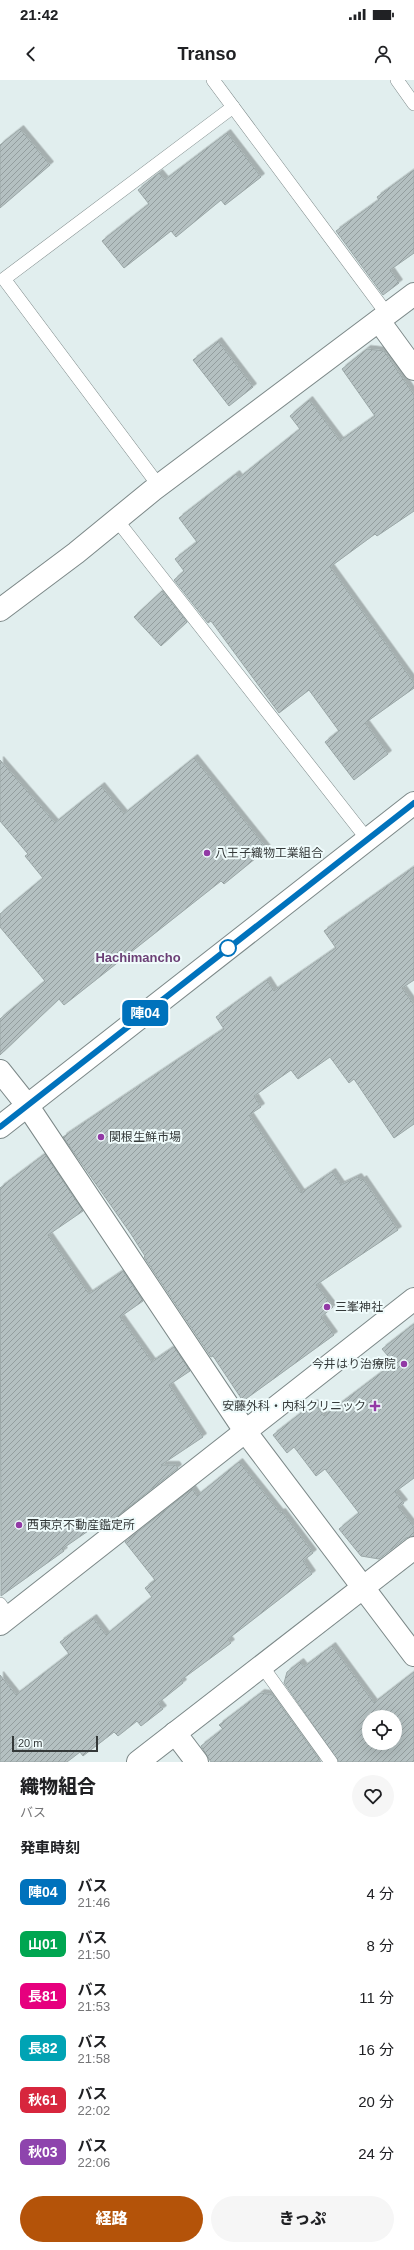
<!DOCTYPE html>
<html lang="ja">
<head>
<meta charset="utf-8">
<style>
  :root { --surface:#fff; --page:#f6f6f6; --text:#202124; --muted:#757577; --accent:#b45309 }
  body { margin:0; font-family:Arial,"Noto Sans JP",sans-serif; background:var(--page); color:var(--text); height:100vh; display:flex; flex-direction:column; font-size:15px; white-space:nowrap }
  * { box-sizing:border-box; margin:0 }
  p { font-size:13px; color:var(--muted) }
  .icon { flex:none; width:22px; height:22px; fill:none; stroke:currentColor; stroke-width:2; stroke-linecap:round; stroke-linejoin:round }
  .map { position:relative; height:1682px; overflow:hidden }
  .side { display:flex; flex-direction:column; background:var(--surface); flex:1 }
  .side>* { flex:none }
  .badge { padding:0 8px; border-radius:6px; font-size:14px; line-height:26px }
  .tools { position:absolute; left:362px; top:1630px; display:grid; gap:8px }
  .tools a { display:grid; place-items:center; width:40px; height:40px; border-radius:50%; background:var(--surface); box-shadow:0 4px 16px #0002; font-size:20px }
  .scale { position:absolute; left:12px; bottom:10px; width:86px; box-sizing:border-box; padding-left:4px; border:2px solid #343939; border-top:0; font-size:11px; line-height:14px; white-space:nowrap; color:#343939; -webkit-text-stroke:3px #effbfb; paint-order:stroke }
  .map>.badge { position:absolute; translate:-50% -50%; box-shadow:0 0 0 2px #fff }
  h2 { padding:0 20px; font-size:15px; line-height:36px }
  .round { display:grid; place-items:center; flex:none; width:42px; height:42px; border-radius:21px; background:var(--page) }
  .overview { display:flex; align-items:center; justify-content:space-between; height:68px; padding:0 20px }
  h1 { font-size:19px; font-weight:800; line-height:30px }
  .cta { display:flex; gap:8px; margin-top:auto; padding:8px 20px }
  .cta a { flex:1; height:46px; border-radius:24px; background:var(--accent); color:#fff; font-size:16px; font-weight:800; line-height:46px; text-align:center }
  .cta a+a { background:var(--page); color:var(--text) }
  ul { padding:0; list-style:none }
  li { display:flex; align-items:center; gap:12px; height:52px; padding:0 20px }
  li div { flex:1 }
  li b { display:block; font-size:15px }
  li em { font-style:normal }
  li .badge { min-width:44px; font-weight:700; text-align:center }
  .status { display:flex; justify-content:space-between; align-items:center; height:28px; padding:0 20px; background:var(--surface); direction:ltr }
  .status svg { height:11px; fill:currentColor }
  header { display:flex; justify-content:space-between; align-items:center; height:52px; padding:0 20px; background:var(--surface); font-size:18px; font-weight:800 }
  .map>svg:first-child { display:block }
</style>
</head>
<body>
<div class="status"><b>21:42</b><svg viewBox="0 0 49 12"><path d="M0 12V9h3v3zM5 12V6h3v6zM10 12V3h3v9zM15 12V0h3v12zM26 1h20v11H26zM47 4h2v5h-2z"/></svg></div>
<header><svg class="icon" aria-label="back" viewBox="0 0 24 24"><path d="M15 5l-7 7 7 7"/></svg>Transo<svg class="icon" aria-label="person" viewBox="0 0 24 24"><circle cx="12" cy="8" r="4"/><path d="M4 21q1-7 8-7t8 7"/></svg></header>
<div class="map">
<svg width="414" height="1682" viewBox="0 0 414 1682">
  <defs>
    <pattern id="building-hatch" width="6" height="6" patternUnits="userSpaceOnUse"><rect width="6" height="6" fill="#b4c0c1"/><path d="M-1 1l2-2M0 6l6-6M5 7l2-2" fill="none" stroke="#939d9e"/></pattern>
    <filter id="shadow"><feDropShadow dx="3.5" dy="-3.5" stdDeviation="0" flood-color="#0004"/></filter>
  </defs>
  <rect width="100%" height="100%" fill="#e1eeee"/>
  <g fill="url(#building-hatch)" stroke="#9ba7a7" fill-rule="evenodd" filter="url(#shadow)">
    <path d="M20,49l30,36 -50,43v-63z"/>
    <path d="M227,53l34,44 -36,28 -4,-5 -45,37 -5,-6 -47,37 -22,-27 47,-37 -11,-14 21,-17 6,7z"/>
    <path d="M414,90v83l-24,17 9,13 -16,12 -47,-64 43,-31 -2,-3z"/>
    <path d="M218,261l35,46 -24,19 -36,-46z"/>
    <path d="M367,269l17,2 30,44v116l-37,25 -2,-2 -45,33 84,116v5l-49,35 23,31 -34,26 -29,-38 14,-11 -30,-41 -30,23 -68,-92 -3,2 -34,-43 10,-9 -9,-12 22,-17 -18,-24 57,-44 3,4 61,-49 -10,-13 19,-16 31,41 35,-25 -33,-47z"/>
    <path d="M162,511l25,31 -26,24 -27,-29z"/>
    <path d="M194,678l73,91 -43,35 -3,-3 -157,124 -5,-6 -59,56v-36l45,-38 -45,-54v-13l43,-36 -18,-22 3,-2 -28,-33v-61l55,63 46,-37 23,28z"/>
    <path d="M414,787v113l-12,8 12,17v119l-20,14 -40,-59 -5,4 -19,-26 -32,22 -7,-9 -37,26 7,11 -12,8 52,78 31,-21 9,13 17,-8 3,4 2,-2 35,51 -82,55 17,22 -12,10 13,18 -91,66 -30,-45 -2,1 -67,-100 1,-1 -14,-22 -68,-97 161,-108 -8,-12 51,-37 7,11 62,-43 -12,-17z"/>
    <path d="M45,1074l38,57 -35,24 41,59 34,-23 20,30 -23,16 32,45 22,-15 16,24 -21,14 34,52 -42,28h15l2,3 -68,54 -3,-4 -45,31 2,2 -63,45 -1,-408z"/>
    <path d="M414,1244v154l-19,14 9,11 -6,4 16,20v9l-8,2 -27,21 -18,-3 -22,-27 20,-16 -34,-44 -9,7 -22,-29 -7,6 -14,-18 41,-32 10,13 70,-53 -12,-14z"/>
    <path d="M239,1382l41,51 2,-1 31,41 -10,8 9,13 -84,65 3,4 -50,37 2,3 -25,20 5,6 -22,17 -4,-5 -19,15 -4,-4 -31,24 -3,-4 -13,10h-67v-87l16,20 53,-41 -9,-12 33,-24 13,17 46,-38 -7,-9 10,-8 -30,-38 67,-53 5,7z"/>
    <path d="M332,1566l42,57 40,-31v90h-75l-55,-79 3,-11 13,-10 4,5zM369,1637h26v26h-26z"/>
    <path d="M261,1613l12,2 48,67h-110l-10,-16 22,-17 -4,-4z"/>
  </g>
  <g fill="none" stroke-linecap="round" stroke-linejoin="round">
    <defs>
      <g id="lane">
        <path d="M213,0l174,234"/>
        <path d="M397,0l17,24"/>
        <path d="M159,406l-155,-207 229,-172"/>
        <path d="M116,439l251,320"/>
        <path d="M0,1524l9,13"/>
        <path d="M262,1586l69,96"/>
      </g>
      <g id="street">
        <path d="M379,241l35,48"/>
        <path d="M0,991l27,34 218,326 169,224"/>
        <path d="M0,1544l414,-325"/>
        <path d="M175,1653l22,29"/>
        <path d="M138,1682l276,-214"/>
      </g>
      <path id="secondary" d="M0,530l76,-57 77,-63 261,-196"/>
      <path id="highway" d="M0,1047l414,-324"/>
    </defs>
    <use href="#lane" stroke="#7c8888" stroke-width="14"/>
    <use href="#street" stroke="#7c8888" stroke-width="24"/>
    <use href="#secondary" stroke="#7c8888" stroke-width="24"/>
    <use href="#highway" stroke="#7c8888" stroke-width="24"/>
    <use href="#lane" stroke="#fff" stroke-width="13"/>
    <use href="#street" stroke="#fff" stroke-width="22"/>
    <use href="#secondary" stroke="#fff" stroke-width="22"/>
    <use href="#highway" stroke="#fff" stroke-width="22"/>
  </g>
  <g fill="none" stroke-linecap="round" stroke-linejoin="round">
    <defs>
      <path id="line" d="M0,1047l414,-324"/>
    </defs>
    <use href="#line" stroke="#fff" stroke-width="9"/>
    <use href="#line" stroke="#0072bc" stroke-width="6"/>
  </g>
  <g fill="#9239a5" stroke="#effbfb" stroke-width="1.5">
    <circle cx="207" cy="773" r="4"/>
    <circle cx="101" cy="1057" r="4"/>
    <circle cx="327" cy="1227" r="4"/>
    <circle cx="404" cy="1284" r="4"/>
    <path d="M373 1320h4v4h4v4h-4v4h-4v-4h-4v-4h4z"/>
    <circle cx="19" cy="1445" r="4"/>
  </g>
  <circle fill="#fff" stroke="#0072bc" stroke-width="2" cx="228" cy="868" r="8"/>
  <g text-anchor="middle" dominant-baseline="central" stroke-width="4" stroke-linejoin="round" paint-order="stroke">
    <g font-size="12" fill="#343939" stroke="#effbfb" text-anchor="start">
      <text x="215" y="773">八王子織物工業組合</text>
      <text x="109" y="1057">関根生鮮市場</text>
      <text x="335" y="1227">三峯神社</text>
      <text x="396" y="1284" text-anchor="end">今井はり治療院</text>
      <text x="366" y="1326" text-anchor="end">安藤外科・内科クリニック</text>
      <text x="27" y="1445">西東京不動産鑑定所</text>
    </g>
    <g font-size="13" font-weight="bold" fill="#6b3f75" stroke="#effbfb">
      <text x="138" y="877">Hachimancho</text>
    </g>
  </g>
</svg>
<div class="tools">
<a><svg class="icon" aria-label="locate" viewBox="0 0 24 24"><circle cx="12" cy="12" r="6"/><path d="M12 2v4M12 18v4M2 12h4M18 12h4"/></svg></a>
</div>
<div class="scale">20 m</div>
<b class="badge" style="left:145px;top:933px;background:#0072bc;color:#fff">陣04</b>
</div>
<section class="side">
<div class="overview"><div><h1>織物組合</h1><p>バス</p></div><a class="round"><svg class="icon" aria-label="heart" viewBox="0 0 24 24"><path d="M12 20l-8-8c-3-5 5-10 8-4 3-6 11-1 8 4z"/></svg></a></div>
<h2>発車時刻</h2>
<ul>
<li><span class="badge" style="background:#0072bc;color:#fff">陣04</span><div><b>バス</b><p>21:46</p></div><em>4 分</em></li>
<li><span class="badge" style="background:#00a651;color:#fff">山01</span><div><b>バス</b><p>21:50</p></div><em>8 分</em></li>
<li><span class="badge" style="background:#e6007e;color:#fff">長81</span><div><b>バス</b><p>21:53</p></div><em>11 分</em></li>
<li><span class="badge" style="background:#00a3b4;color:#fff">長82</span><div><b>バス</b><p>21:58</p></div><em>16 分</em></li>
<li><span class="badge" style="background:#d7263d;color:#fff">秋61</span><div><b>バス</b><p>22:02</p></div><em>20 分</em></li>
<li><span class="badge" style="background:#8e44ad;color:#fff">秋03</span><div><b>バス</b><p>22:06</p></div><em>24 分</em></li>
</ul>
<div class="cta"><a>経路</a><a>きっぷ</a></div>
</section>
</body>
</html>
